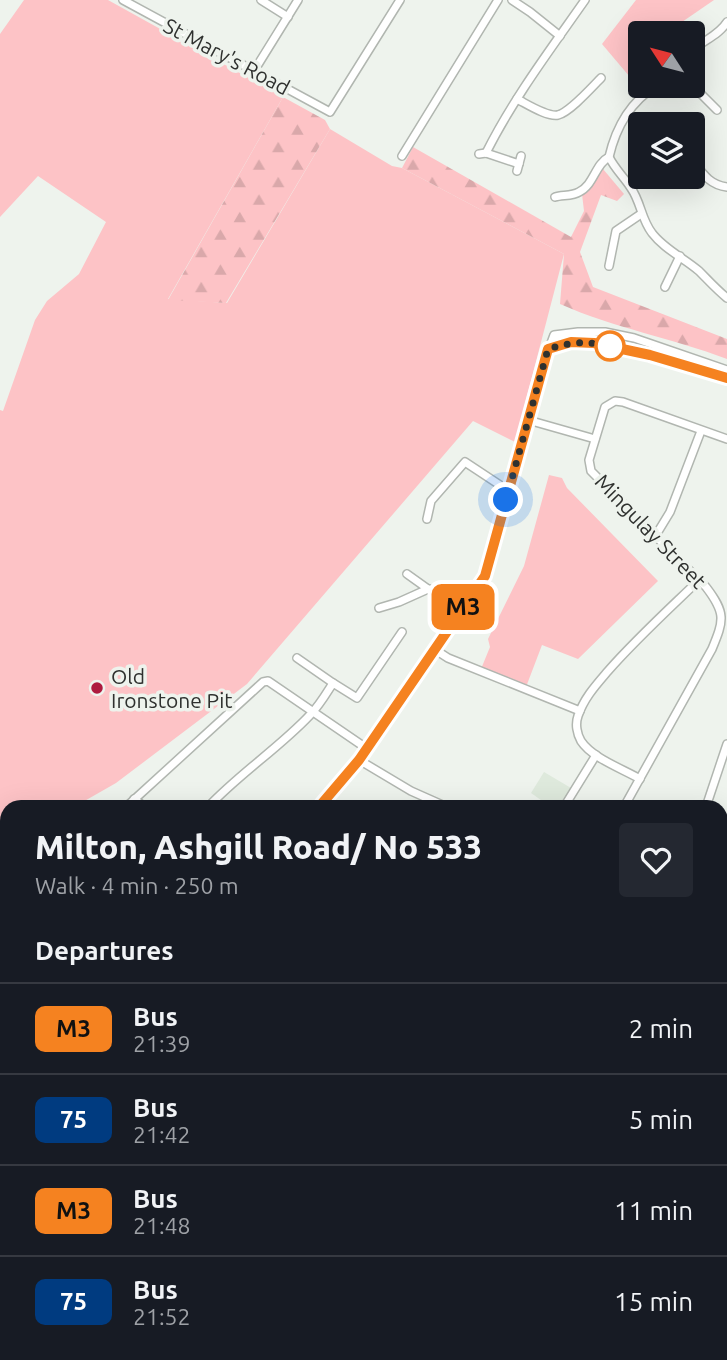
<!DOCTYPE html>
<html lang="en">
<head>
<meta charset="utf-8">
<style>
  :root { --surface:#171b24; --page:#242831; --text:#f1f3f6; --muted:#9ea1a6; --line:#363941 }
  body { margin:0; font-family:Ubuntu,sans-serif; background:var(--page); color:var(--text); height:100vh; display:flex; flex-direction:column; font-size:26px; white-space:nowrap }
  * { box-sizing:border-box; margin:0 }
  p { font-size:23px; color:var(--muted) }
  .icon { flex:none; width:38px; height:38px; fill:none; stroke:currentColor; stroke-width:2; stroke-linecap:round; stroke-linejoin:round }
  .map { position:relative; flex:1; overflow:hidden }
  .panel { position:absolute; left:0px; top:800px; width:728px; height:562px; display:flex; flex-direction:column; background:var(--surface); border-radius:21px 21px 0 0; box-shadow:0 7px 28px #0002 }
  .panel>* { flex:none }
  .badge { padding:0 14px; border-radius:10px; font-size:24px; line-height:46px }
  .needle { width:46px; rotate:306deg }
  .tools { position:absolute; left:628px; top:21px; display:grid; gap:14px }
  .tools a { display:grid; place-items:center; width:77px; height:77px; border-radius:7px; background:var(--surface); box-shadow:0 7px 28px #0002; font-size:35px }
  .you { position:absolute; width:35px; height:35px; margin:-18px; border:5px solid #fff; border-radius:50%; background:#1a73e8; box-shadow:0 0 0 10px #1a73e833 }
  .map>.badge { position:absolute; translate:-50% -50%; box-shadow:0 0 0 4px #fff }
  h2 { padding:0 35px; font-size:26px; line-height:63px }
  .round { display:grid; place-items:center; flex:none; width:74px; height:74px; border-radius:7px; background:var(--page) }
  .overview { display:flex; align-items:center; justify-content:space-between; height:119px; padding:0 35px }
  h1 { font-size:33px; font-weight:800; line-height:52px }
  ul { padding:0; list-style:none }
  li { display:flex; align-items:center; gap:21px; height:91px; padding:0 35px; border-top:2px solid var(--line) }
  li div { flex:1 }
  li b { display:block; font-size:26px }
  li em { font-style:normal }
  li .badge { min-width:77px; font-weight:700; text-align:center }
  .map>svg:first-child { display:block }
</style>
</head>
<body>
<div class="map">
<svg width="727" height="1360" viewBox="0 0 727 1360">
  <defs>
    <pattern id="industrial-grid" width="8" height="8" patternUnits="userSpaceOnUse" patternTransform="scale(1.75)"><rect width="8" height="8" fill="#dee9dc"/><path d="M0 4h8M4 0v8" fill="none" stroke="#bfc8bd"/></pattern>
    <pattern id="forest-firs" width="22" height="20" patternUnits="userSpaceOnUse" patternTransform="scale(1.75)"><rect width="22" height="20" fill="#fdc3c6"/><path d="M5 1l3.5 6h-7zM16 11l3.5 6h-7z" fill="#d9a8aa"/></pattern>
  </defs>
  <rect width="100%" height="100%" fill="#eef3ed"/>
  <path fill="#dee9dc" d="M544,772l27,16 -12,19h-8l-20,-14z"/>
  <path fill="url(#industrial-grid)" d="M15,1354l214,1 -4,5h-214z"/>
  <g fill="#fdc3c6">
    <path d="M24,0h84l175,97 -115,202 59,4 103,-174 62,37 10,2 162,86 -49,188 -42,-21 -226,263 -131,99 -42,24h-67v37l-7,4v-438l3,1 32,-91 12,-19 32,-27 27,-52 -68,-46 -38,41v-183z"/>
    <path d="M636,0h78l-48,33h-26v47l-5,3 -33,-39z"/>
    <path d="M549,475l13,3 5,10 91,93 -80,78 -36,-14 -16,42 -45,-18 9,-22 -2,-8 36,-73z"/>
    <path d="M4,873l3,3v77l-7,11v-89z"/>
    <path d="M401,1355h298l-1,5h-291z"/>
  </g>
  <g fill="url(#forest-firs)">
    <path d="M283,97l42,23 5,9 -104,174 -58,-3z"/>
    <path d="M413,147l158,90 13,-26 -2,-17 21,-25 21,25 -7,7 -16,-6 -21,57 13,35 134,52v20c-55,-21 -113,-31 -167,-55l4,-50 -162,-86z"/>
    <path d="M229,1354l84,1 11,5h-99z"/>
  </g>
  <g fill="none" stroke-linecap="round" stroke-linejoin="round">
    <defs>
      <g id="street">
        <path d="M123,0l207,112 70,-112"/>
        <path d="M261,0l27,17"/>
        <path d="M512,0l18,12 30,24"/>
        <path d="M693,50c11,-10 26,-15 34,-28"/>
        <path d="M254,71l44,-71"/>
        <path d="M693,86l24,24"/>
        <path d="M517,99c10,5 30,18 41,16 12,-3 34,-28 43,-37"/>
        <path d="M486,153c27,-54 64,-103 99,-153"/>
        <path d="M479,154l7,-1 33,11"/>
        <path d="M402,156l96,-156"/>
        <path d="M609,157c6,12 15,20 22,31 10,14 10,31 21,45 12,16 32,25 47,38 9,9 18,19 28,27"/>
        <path d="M693,161c10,13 17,24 34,26"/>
        <path d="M517,171l4,-15"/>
        <path d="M555,197c7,-2 18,-1 24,-5 15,-7 16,-28 30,-35 7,-30 21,-55 47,-71"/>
        <path d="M609,266l7,-35 25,-17"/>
        <path d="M665,287l15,-31"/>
        <path d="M548,349l23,-7 23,1 56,12 77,23"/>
        <path d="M528,420l67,19"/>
        <path d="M427,519l4,-18 34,-39 44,29"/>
        <path d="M656,535l14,-23 31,-81"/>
        <path d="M407,574l21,15"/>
        <path d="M379,608l20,-6 29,-13 7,1 9,4 18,14"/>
        <path d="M434,649l14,9 132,53"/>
        <path d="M297,658l36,25"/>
        <path d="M359,760l52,31 36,16"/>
        <path d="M640,779c-17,-10 -48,-21 -59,-38 -4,-7 -6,-17 -3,-25 6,-18 18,-31 30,-45 28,-32 60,-61 91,-91"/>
        <path d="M134,799l11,8"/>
        <path d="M126,807l137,-125 5,-1 98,67"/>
        <path d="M208,807c32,-34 71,-59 102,-92 9,-9 16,-21 23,-32l24,15 45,-66"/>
        <path d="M319,807l40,-47 126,-184 58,-211 11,-30 24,-3h27l29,6 93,32"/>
        <path d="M564,807l32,-52"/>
        <path d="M624,807l88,-158c12,-29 14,-36 -6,-62l-115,-116 -2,-11 16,-53 10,-6 8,1 104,37"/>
        <path d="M706,807l21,-63"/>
        <path d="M0,869l7,2"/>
        <path d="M0,902l7,9"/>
        <path d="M721,916l6,-9"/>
        <path d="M0,971l7,-10"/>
        <path d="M721,1049l6,5"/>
        <path d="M721,1070l6,-8"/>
        <path d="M0,1127l7,5"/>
        <path d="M0,1207c9,9 7,16 0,25"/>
        <path d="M721,1223l6,-6"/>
        <path d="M0,1246l7,6"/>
        <path d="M0,1320l1,1"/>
        <path d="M721,1320l6,-8"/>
        <path d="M177,1354l4,6"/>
        <path d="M365,1354l9,6"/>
        <path d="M18,1360l4,-6"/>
        <path d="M207,1360l7,-6"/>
        <path d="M385,1360l5,-6"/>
        <path d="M706,1360l1,-6"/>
      </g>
    </defs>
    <use href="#street" stroke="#b1b6b0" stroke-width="10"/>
    <use href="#street" stroke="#fff" stroke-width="7"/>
  </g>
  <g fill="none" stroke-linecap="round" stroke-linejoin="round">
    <defs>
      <path id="line" d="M319,807l40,-47 126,-184 63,-227 23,-7 23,1 56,12 77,23"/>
    </defs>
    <use href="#line" stroke="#fff" stroke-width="16"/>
    <use href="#line" stroke="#f58220" stroke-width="10"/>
    <path stroke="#2f312f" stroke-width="7" stroke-dasharray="0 12.6" d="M506,500l42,-151c27,-8 37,-8 65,-2l-3,-1"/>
  </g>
  <circle fill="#fff" stroke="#f58220" stroke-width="3.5" cx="610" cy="346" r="14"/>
  <circle fill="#ae1a3f" stroke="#eef3ed" stroke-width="2.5" cx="97" cy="688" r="7"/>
  <g text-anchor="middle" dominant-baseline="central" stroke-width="7" stroke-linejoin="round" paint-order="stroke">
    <g font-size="21" fill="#2f312f" stroke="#eef3ed">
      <text transform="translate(227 56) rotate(28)">St Mary's Road</text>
      <text transform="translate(651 531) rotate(46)">Mingulay Street</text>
    </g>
    <g font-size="21" fill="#2f312f" stroke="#eef3ed" text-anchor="start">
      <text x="111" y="676">Old<tspan x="111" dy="24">Ironstone Pit</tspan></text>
    </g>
  </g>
</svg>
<div class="tools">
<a><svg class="needle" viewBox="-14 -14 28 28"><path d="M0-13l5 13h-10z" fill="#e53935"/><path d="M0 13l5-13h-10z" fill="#9ea1a6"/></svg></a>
<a><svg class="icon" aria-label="layers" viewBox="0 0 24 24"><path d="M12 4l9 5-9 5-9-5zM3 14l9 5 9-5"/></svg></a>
</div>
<div class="you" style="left:506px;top:500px"></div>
<b class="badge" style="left:463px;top:607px;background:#f58220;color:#111">M3</b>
<section class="panel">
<div class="overview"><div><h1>Milton, Ashgill Road/ No 533</h1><p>Walk · 4 min · 250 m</p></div><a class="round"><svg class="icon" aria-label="heart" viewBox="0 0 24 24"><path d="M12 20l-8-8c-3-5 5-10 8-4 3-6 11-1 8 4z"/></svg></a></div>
<h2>Departures</h2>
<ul>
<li><span class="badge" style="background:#f58220;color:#111">M3</span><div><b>Bus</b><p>21:39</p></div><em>2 min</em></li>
<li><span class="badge" style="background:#003b80;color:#fff">75</span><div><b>Bus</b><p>21:42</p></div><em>5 min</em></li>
<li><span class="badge" style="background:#f58220;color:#111">M3</span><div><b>Bus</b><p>21:48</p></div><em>11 min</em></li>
<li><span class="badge" style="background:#003b80;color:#fff">75</span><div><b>Bus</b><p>21:52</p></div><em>15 min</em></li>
</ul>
</section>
</div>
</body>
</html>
